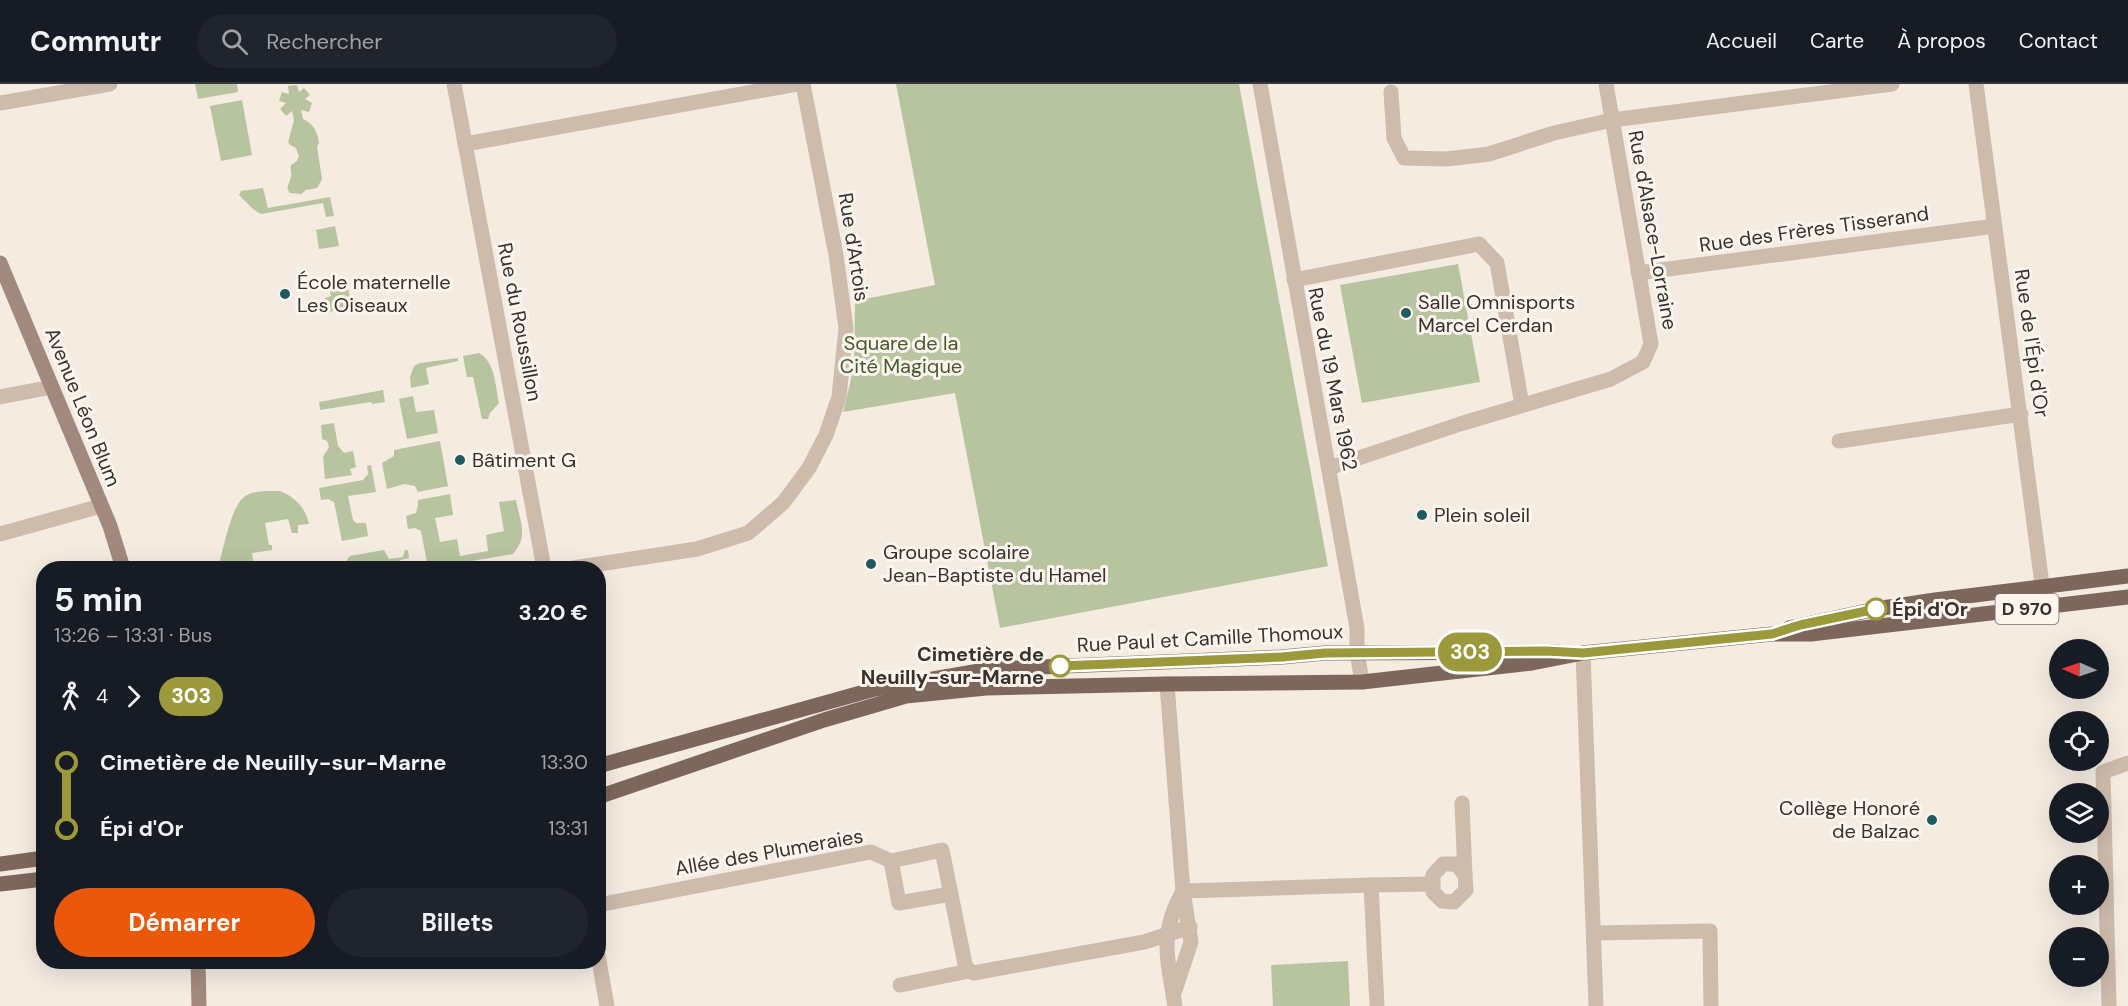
<!DOCTYPE html>
<html lang="fr">
<head>
<meta charset="utf-8">
<style>
  :root { --surface:#171b24; --page:#20242c; --text:#f1f3f6; --muted:#9ea1a6; --line:#363941; --accent:#ea580c }
  body { margin:0; font-family:"DM Sans",sans-serif; background:var(--page); color:var(--text); height:100vh; display:flex; flex-direction:column; font-size:22px; white-space:nowrap }
  * { box-sizing:border-box; margin:0 }
  p { font-size:20px; color:var(--muted) }
  .icon { flex:none; width:33px; height:33px; fill:none; stroke:currentColor; stroke-width:2; stroke-linecap:round; stroke-linejoin:round }
  .map { position:relative; flex:1; overflow:hidden }
  .sheet { position:absolute; left:36px; top:477px; width:570px; height:408px; display:flex; flex-direction:column; background:var(--surface); border-radius:24px; box-shadow:0 6px 24px #0002 }
  .sheet>* { flex:none }
  .badge { padding:0 12px; border-radius:20px; font-size:21px; line-height:39px }
  .needle { width:39px; rotate:272deg }
  .tools { position:absolute; left:2049px; top:555px; display:grid; gap:12px }
  .tools a { display:grid; place-items:center; width:60px; height:60px; border-radius:50%; background:var(--surface); box-shadow:0 6px 24px #0002; font-size:30px }
  .map>.badge { position:absolute; translate:-50% -50%; box-shadow:0 0 0 3px #fff }
  .legs { display:flex; align-items:center; gap:9px; height:66px; padding:0 18px; font-size:20px }
  .legs p { margin-inline-start:auto }
  .summary { display:flex; align-items:center; justify-content:space-between; height:102px; padding:0 18px }
  h1 { font-size:33px; font-weight:700; line-height:45px }
  .primary-button { display:flex; gap:12px; margin-top:auto; padding:12px 18px }
  .primary-button a { flex:1; height:69px; border-radius:36px; background:var(--accent); color:#fff; font-size:24px; font-weight:700; line-height:69px; text-align:center }
  .primary-button a+a { background:var(--page); color:var(--text) }
  ul { padding:0 18px; list-style:none }
  li { display:flex; align-items:center; gap:21px; height:66px; font-size:22px }
  li i { display:grid; place-items:center; width:9px; height:100%; margin:0 8px; background:currentColor }
  li i::after { content:''; width:15px; height:15px; margin:-8px; border:4px solid; border-radius:50%; background:var(--surface) }
  li p { margin-inline-start:auto }
  li:first-child i { background:linear-gradient(#0000 50%,currentColor 0) }
  li:last-child i { background:linear-gradient(currentColor 50%,#0000 0) }
  header { display:flex; align-items:center; gap:36px; box-sizing:border-box; height:84px; padding:0 30px; background:var(--surface); border-bottom:2px solid var(--line) }
  header strong { font-size:28px }
  nav { display:flex; gap:33px; margin-inline-start:auto; font-size:21px }
  .search { width:420px; height:54px; background:var(--page); display:flex; align-items:center; gap:15px; box-sizing:border-box; padding:0 21px; border-radius:33px; color:var(--muted); font-size:22px }
  .map>svg:first-child { display:block }
</style>
</head>
<body>
<header>
<strong>Commutr</strong>
<div class="search"><svg class="icon" aria-label="search" viewBox="0 0 24 24"><circle cx="10" cy="10" r="6"/><path d="M15 15l6 6"/></svg>Rechercher</div>
<nav><a>Accueil</a><a>Carte</a><a>À propos</a><a>Contact</a></nav>
</header>
<div class="map">
<svg width="2128" height="922" viewBox="0 0 2128 922">
  <rect width="100%" height="100%" fill="#f4ebe1"/>
  <g fill="#b8c4a0">
    <path d="M195,0h42l1,8 -40,7z"/>
    <path d="M896,0h343l89,482 -328,62 -45,-235 -112,19 11,-45 1,-66 80,-16z"/>
    <path d="M297,1l2,7 5,-4 6,7 -5,4 7,4 -3,9 -8,-2 2,9c10,4 15,14 16,24l-2,4 5,32 -5,9 -11,2 -5,4 -11,-1c-5,-7 -1,-8 1,-16 1,-4 -1,-7 0,-12l6,-4 2,-5 -3,-8 -6,-3 -2,-3 6,-22 -2,-9 -6,5 -6,-7 6,-6 -7,-2 3,-9 7,2 -1,-8z"/>
    <path d="M242,16l10,55 -31,6 -11,-55z"/>
    <path d="M263,104l5,20 62,-11 4,19 -8,1 -3,-14 -62,11 -8,-5 -14,-14 2,-4z"/>
    <path d="M335,142l4,20 -20,3 -3,-19z"/>
    <path d="M1458,180l22,118 -118,21 -22,-118z"/>
    <path d="M347,199l5,25 -24,4 -3,-14 6,-2 -2,-10z"/>
    <path d="M479,269c17,10 16,33 20,50l-9,10 -2,6h-6l-9,-42h-6l-4,-21z"/>
    <path d="M458,274v3l-32,7 3,16 -18,4 -1,-11 4,-11 6,-3z"/>
    <path d="M383,306l2,12 -13,2 -1,-2 -51,8 -1,-8z"/>
    <path d="M413,312l3,16 18,-2 4,23 -31,6 -8,-40z"/>
    <path d="M334,339l4,23 6,7 9,-2 3,16 -6,2 2,6 -27,4 -2,-22 6,-10 -2,-6 -5,-2 -1,-14z"/>
    <path d="M440,357l8,45 -30,6 -3,-6 -11,-2 -17,5 -5,-26 12,-7v-6z"/>
    <path d="M371,381l5,27 -28,4 5,24 3,3h10l2,13 -26,5 -8,-39 -6,-3 -7,1 -2,-12 44,-8 5,-6 -1,-8z"/>
    <path d="M280,407c16,7 25,16 29,33l-11,1v8h-6l-4,-14 -23,4 4,22h3v5l-20,3 2,15h-25l-10,-5c5,-16 12,-56 25,-66 9,-7 25,-6 36,-6z"/>
    <path d="M450,410l3,21 -18,3 5,24 17,-3 3,17 28,-5 -2,-16 18,-4 -5,-29 17,-2c4,22 13,36 -3,54l-71,12v2h-14l-7,-37 -6,-3 -7,1 -2,-13 10,-3 2,-8v-5z"/>
    <path d="M384,466l5,9 14,-2 2,-7h3l1,8 -9,2 1,8h-54v-8l3,-4z"/>
    <path d="M1348,877l2,45h-77l-2,-41z"/>
  </g>
  <g fill="none" stroke-linecap="round" stroke-linejoin="round">
    <path stroke="#cdbbac" stroke-width="15" d="M0,313l52,-10"/>
    <g stroke="#cdbbac" stroke-width="15">
      <path d="M454,0l90,484"/>
      <path d="M1976,0l69,523"/>
      <path d="M1391,8l3,46 10,20 43,1 42,-5 65,-21 58,-13 280,-36"/>
      <path d="M0,19l110,-19"/>
      <path d="M465,60l332,-60"/>
      <path d="M1638,189l357,-47"/>
      <path d="M1294,196l185,-36 18,19 25,142"/>
      <path d="M1839,357l182,-27"/>
      <path d="M1329,384l131,-44 151,-45 32,-17 8,-18 -45,-260"/>
      <path d="M0,450l101,-28"/>
      <path d="M573,484l124,-19 51,-16 35,-30 26,-35 17,-33 13,-38 7,-69 -10,-73 -33,-171"/>
      <path d="M1583,569l13,353"/>
      <path d="M1167,600l16,207 188,-6 6,121"/>
      <path d="M1462,719l3,72"/>
      <path d="M891,777l8,42 52,-9"/>
      <path d="M1443,780h13l9,11 1,15 -12,12 -12,-1 -9,-9v-17z"/>
      <path d="M1371,801l62,-1"/>
      <path d="M598,821l273,-53 20,9 51,-11 23,114 4,7 5,2 170,-31 46,-15"/>
      <path d="M1594,849l116,-2 1,75"/>
      <path d="M598,871l9,51"/>
      <path d="M900,901l69,-14"/>
      <path d="M1173,912l18,-54 -8,-51c-25,44 -15,69 -8,115"/>
      <path d="M2109,922l-6,-234 25,-9"/>
    </g>
    <path stroke="#cdbbac" stroke-width="15" d="M1260,0l97,544v24l5,30"/>
    <g stroke="#a18a7d" stroke-width="15">
      <path d="M0,179l110,263 13,42"/>
      <path d="M198,878l1,44"/>
    </g>
    <g stroke="#7d675c" stroke-width="15">
      <path d="M1789,544l87,-19 59,-9 193,-24"/>
      <path d="M598,682l277,-77 116,-20 291,-12 43,-4 233,-1"/>
      <path d="M598,713l226,-77 82,-24 80,-8 179,-4 197,-2 170,-19 51,-10 189,-19h39l317,-37"/>
      <path d="M0,780l44,-6"/>
      <path d="M0,800l44,-5"/>
    </g>
  </g>
  <g fill="none" stroke-linecap="round" stroke-linejoin="round">
    <defs>
      <path id="line-1" d="M1060,582l222,-9 43,-4 221,-2 37,2 189,-19 28,-9 76,-16"/>
    </defs>
    <use href="#line-1" stroke="#fff" stroke-width="14"/>
    <use href="#line-1" stroke="#9b993b" stroke-width="9"/>
  </g>
  <g fill="#1f5a5e" stroke="#fbf5ee" stroke-width="2">
    <circle cx="285" cy="210" r="6"/>
    <circle cx="1406" cy="229" r="6"/>
    <circle cx="460" cy="376" r="6"/>
    <circle cx="1422" cy="431" r="6"/>
    <circle cx="871" cy="480" r="6"/>
    <circle cx="1932" cy="736" r="6"/>
  </g>
  <g fill="#fff" stroke="#9b993b" stroke-width="3">
    <circle cx="1876" cy="525" r="10"/>
    <circle cx="1060" cy="582" r="10"/>
  </g>
  <g text-anchor="middle" dominant-baseline="central" stroke-width="6" stroke-linejoin="round" paint-order="stroke">
    <rect fill="#fbf5ee" stroke="#756b66" stroke-width="1.5" x="1995.5" y="510" width="63" height="30" rx="4.5"/>
    <g font-size="18" font-weight="bold" fill="#3b302b">
      <text x="2027" y="525">D 970</text>
    </g>
    <g font-size="20" fill="#3b302b" stroke="#fbf5ee">
      <text transform="translate(1814 145) rotate(-8)">Rue des Frères Tisserand</text>
      <text transform="translate(1653 146) rotate(80)">Rue d'Alsace-Lorraine</text>
      <text transform="translate(854 163) rotate(81)">Rue d'Artois</text>
      <text transform="translate(520 238) rotate(79)">Rue du Roussillon</text>
      <text transform="translate(2032 259) rotate(82)">Rue de l'Épi d'Or</text>
      <text transform="translate(1333 295) rotate(79)">Rue du 19 Mars 1962</text>
      <text transform="translate(83 323) rotate(68)">Avenue Léon Blum</text>
      <text transform="translate(1210 554) rotate(-3)">Rue Paul et Camille Thomoux</text>
      <text transform="translate(769 768) rotate(-10)">Allée des Plumeraies</text>
    </g>
    <g font-size="20" fill="#3b302b" stroke="#fbf5ee" text-anchor="start">
      <text x="297" y="198">École maternelle<tspan x="297" dy="23">Les Oiseaux</tspan></text>
      <text x="1418" y="218">Salle Omnisports<tspan x="1418" dy="23">Marcel Cerdan</tspan></text>
      <text x="472" y="376">Bâtiment G</text>
      <text x="1434" y="431">Plein soleil</text>
      <text x="883" y="468">Groupe scolaire<tspan x="883" dy="23">Jean-Baptiste du Hamel</tspan></text>
      <text x="1920" y="724" text-anchor="end">Collège Honoré<tspan x="1920" dy="23">de Balzac</tspan></text>
    </g>
    <g font-size="20" fill="#4a5a2e" stroke="#fbf5ee">
      <text x="901" y="259">Square de la<tspan x="901" dy="23">Cité Magique</tspan></text>
    </g>
    <g font-size="20" font-weight="bold" fill="#3b302b" stroke="#fbf5ee" text-anchor="start">
      <text x="1892" y="525">Épi d'Or</text>
      <text x="1044" y="570" text-anchor="end">Cimetière de<tspan x="1044" dy="23">Neuilly-sur-Marne</tspan></text>
    </g>
  </g>
</svg>
<div class="tools">
<a><svg class="needle" viewBox="-14 -14 28 28"><path d="M0-13l5 13h-10z" fill="#e53935"/><path d="M0 13l5-13h-10z" fill="#9ea1a6"/></svg></a>
<a><svg class="icon" aria-label="locate" viewBox="0 0 24 24"><circle cx="12" cy="12" r="6"/><path d="M12 2v4M12 18v4M2 12h4M18 12h4"/></svg></a>
<a><svg class="icon" aria-label="layers" viewBox="0 0 24 24"><path d="M12 4l9 5-9 5-9-5zM3 14l9 5 9-5"/></svg></a>
<a>+</a>
<a>−</a>
</div>
<b class="badge" style="left:1470px;top:568px;background:#9b993b;color:#fff">303</b>
<section class="sheet">
<div class="summary"><div><h1>5 min</h1><p>13:26 – 13:31 · Bus</p></div><b>3.20 €</b></div>
<div class="legs"><svg class="icon" aria-label="walk" viewBox="0 0 24 24"><circle cx="13" cy="4" r="2"/><path d="M13 8l-2 6 4 7M11 14l-3 7M7 12l3-4h3l4 4"/></svg>4<svg class="icon" aria-label="forward" viewBox="0 0 24 24"><path d="M9 5l7 7-7 7"/></svg><b class="badge" style="background:#9b993b;color:#fff">303</b></div>
<ul>
<li><i style="color:#9b993b"></i><b>Cimetière de Neuilly-sur-Marne</b><p>13:30</p></li>
<li><i style="color:#9b993b"></i><b>Épi d'Or</b><p>13:31</p></li>
</ul>
<div class="primary-button"><a>Démarrer</a><a>Billets</a></div>
</section>
</div>
</body>
</html>
